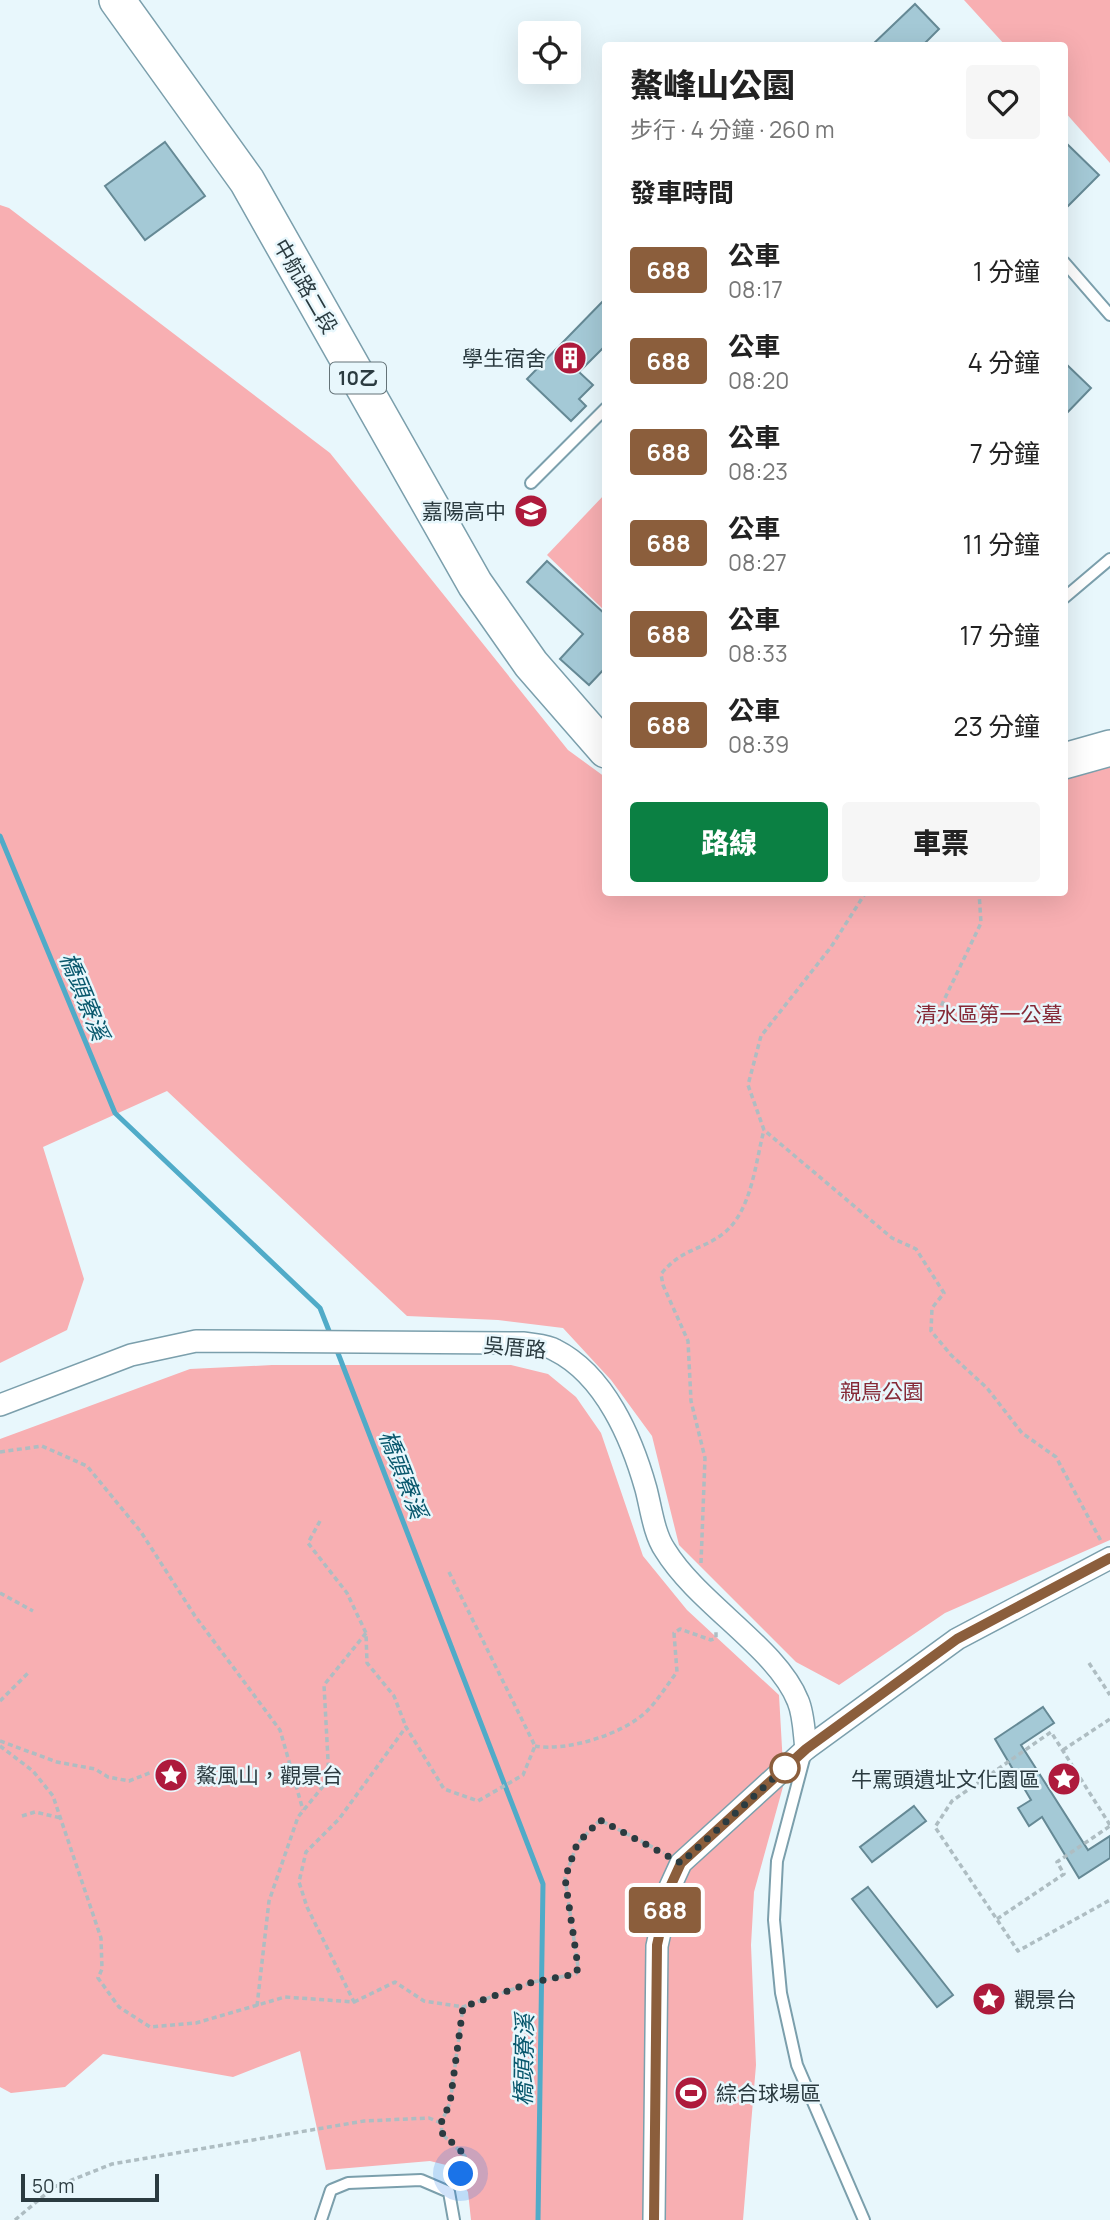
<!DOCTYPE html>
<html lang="zh-TW">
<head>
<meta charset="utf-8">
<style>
  :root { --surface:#fff; --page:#f6f6f6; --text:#222; --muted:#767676; --accent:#0b8043 }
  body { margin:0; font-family:Manrope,"Noto Sans TC",sans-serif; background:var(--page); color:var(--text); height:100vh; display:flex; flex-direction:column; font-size:26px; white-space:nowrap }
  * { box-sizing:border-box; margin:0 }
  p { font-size:23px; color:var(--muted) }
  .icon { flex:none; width:38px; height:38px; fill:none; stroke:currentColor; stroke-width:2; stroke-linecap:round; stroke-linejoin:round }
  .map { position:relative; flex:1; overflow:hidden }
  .details { position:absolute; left:602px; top:42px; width:466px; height:854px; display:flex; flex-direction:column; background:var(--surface); border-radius:7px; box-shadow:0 7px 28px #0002 }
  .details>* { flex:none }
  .badge { padding:0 14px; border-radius:5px; font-size:24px; line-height:46px }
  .buttons { position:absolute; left:518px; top:21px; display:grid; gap:14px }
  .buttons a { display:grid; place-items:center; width:63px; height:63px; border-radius:7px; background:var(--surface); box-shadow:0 7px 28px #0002; font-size:35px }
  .scale { position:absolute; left:21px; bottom:18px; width:138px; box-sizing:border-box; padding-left:7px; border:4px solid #2b3b40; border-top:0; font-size:19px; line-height:24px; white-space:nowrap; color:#2b3b40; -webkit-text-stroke:5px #e8f7fc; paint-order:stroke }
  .you { position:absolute; width:35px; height:35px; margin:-18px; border:5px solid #fff; border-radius:50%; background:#1a73e8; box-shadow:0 0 0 10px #1a73e833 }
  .map>.badge { position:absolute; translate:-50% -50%; box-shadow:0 0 0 4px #fff }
  h2 { padding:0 28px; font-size:26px; line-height:63px }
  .round { display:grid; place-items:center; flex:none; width:74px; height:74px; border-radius:7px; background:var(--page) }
  .head { display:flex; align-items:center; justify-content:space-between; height:119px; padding:0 28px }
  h1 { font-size:33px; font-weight:800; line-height:52px }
  .button { display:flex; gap:14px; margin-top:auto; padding:14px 28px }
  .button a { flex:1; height:80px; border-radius:7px; background:var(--accent); color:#fff; font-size:28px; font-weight:800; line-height:80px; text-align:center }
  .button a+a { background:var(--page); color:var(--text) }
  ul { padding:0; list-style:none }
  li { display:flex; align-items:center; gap:21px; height:91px; padding:0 28px }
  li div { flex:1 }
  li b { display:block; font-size:26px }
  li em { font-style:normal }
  li .badge { min-width:77px; font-weight:700; text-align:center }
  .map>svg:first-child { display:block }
</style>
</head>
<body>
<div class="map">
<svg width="1110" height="2220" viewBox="0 0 1110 2220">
  <rect width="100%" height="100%" fill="#e8f7fc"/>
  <g fill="#f8afb2">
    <path d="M964,0h146v163l-46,-52v-65l-59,-1z"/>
    <path d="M0,205l9,3 321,245 238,297 37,27 1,115h458v-119l46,-10v777l-165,73 -106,72 -43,-23 -117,-117 -27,-109 -41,-56 -48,-52 -65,-8 -91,-4 -240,-225 -124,56 41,132 -17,51 -67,33z"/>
    <path d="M605,494v117l-58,-56z"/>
    <path d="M272,1365h239l37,9 28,23 25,36 42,123 44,54 92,85 5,88 -30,109 -3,53 5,120 -13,155h-272l-3,-28 -18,-26 -20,-5 -104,9 -26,-119 -67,26 -130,-23 -38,33 -54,6 -11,-6v-648l190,-70z"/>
  </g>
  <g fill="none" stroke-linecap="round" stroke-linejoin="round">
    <g stroke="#50abc8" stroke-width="5">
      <path d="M0,836l115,277 205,195 11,28"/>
      <path d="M336,1348l207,536 -5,336"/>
    </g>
  </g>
  <g fill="#a4c9d6" stroke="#658995" stroke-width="2">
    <path d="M915,4l24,25 -17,17h-51z"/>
    <path d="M1064,141l35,34 -35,35z"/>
    <path d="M165,142l40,54 -60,44 -40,-54z"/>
    <path d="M606,298v47l-27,27 14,13 -14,14 7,7 -15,15 -44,-42z"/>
    <path d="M1064,362l27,26 -27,28z"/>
    <path d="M547,561l59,54v52l-17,18 -29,-26 23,-25 -56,-52z"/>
    <path d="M1043,1707l11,16 -33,22 67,105 22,-14v22l-31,20 -37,-61 -13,9 -11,-18 13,-8 -36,-61z"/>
    <path d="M914,1806l12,15 -54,41 -12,-15z"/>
    <path d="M868,1887l85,108 -16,12 -85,-108z"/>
  </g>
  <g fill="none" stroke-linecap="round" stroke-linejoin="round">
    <defs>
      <g id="lane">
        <path d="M1064,262l46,53"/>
        <path d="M531,483l75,-75"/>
        <path d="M1064,598l46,-39"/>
        <path d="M805,1755l-28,106 -3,59 7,73 16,72 67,155"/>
        <path d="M321,2220l10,-30 17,-7 73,-3 28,12 5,28"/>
      </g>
      <g id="street">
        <path d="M0,1405l131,-50 65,-14 328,2c10,2 23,2 31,7 50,25 77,89 91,139 5,19 8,45 19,61 33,54 112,98 133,151 6,14 6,33 8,48"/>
        <path d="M654,2220l3,-274 13,-59 11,-24 125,-114 151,-110 153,-81"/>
      </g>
      <g id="primary">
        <path d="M117,0l130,181 228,403 56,80 75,86"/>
        <path d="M1064,761l46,-13"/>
      </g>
    </defs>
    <use href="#lane" stroke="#7b9fac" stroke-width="14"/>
    <use href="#street" stroke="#7b9fac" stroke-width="24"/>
    <use href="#primary" stroke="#7b9fac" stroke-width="38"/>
    <g stroke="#aebdc2" stroke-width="3.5" stroke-dasharray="5 3.5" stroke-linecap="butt">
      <path d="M866,892l-35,55 -70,89 -13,49 16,45 128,108 24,11 28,44 -12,15 -1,23 20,24 36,33 35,45 34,24 45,84"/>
      <path d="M934,1021l47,-98 -2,-31"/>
      <path d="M0,1452l42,-6 45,20 54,66 54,84 85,114 23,80"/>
      <path d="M320,1521l-12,22 39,50 19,40 1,30 27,33 12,31"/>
      <path d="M701,1563l4,-105 -14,-57 -3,-60 -25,-56 -2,-11c21,-26 40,-23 63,-41 28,-23 31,-69 40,-103"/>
      <path d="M449,1572l86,174"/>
      <path d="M0,1593l33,18"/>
      <path d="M1089,1663l21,32"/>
      <path d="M0,1701l30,-30"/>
      <path d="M0,1741l57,21 38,7 13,8 21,4 23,-9"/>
      <path d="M0,1746l33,25 20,25 48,142 1,31 -4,9 21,29 31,20 46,-4 89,-26 69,5 -47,-95 -8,-25 7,-30 33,-33 67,-92 38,62 34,12 45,-26 12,-29"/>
      <path d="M535,1746c31,6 89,-12 112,-35 11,-11 20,-26 30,-39l-3,-39 6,-4 31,11 5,-2v-6"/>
      <path d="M1063,1750l47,-31"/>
      <path d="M22,1816l13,-4 26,6"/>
      <path d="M1110,1825l-59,-93 -99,69 -17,26 83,124 92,-51"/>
      <path d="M997,1919l67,-45 -7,-12 53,-36"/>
      <path d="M354,2002l41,-20 29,19 39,6"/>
      <path d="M257,2006l12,-105 29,-84 31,-38 -5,-94 42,-52"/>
      <path d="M456,2181l9,-25 -23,-22 -1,-11 9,-20 13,-96 70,-25 43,-8 2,-7 -13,-89 12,-34 23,-24 64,33"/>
      <path d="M15,2220l39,-33 58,-23 252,-43 65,-3 12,5"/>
    </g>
    <use href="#lane" stroke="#fff" stroke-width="10"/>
    <use href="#street" stroke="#fff" stroke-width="21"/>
    <use href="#primary" stroke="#fff" stroke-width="35"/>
  </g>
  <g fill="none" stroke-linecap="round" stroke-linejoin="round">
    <defs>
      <path id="line" d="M654,2220l3,-275 13,-58 11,-24 125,-114 151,-110 153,-81"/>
    </defs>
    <use href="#line" stroke="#fff" stroke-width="16"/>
    <use href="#line" stroke="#8b5e3c" stroke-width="10"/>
    <path stroke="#2b3b40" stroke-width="7" stroke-dasharray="0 12.6" d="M461,2174l4,-19 -23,-22 -1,-10 9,-20 13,-96 70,-25 43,-8 2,-7 -13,-89 12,-34 23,-24 81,43 108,-99 -4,4"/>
  </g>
  <defs>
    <symbol id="building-disc" viewBox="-11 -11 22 22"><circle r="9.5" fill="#ae1a3c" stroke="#e8f7fc"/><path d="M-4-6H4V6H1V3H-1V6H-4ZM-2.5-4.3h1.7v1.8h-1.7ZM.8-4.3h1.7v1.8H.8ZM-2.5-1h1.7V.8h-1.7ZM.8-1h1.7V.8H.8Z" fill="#fff"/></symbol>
    <symbol id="school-disc" viewBox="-11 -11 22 22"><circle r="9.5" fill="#ae1a3c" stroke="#e8f7fc"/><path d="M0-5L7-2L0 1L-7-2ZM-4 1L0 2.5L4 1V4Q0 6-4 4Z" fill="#fff"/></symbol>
    <symbol id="sight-disc" viewBox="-11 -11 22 22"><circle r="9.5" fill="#ae1a3c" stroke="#e8f7fc"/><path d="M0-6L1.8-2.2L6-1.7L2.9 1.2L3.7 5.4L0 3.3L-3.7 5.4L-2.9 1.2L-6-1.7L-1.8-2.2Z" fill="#fff"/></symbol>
    <symbol id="stadium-disc" viewBox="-11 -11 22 22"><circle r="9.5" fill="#ae1a3c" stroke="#e8f7fc"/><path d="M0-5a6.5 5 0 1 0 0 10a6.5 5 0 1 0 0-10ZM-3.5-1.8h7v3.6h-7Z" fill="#fff"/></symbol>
  </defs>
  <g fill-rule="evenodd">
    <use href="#building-disc" x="551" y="339" width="38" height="38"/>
    <use href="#school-disc" x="512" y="492" width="38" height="38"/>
    <use href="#sight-disc" x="152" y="1756" width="38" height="38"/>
    <use href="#sight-disc" x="1045" y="1760" width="38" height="38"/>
    <use href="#sight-disc" x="970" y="1980" width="38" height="38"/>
    <use href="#stadium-disc" x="672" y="2074" width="38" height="38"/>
  </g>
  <circle fill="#fff" stroke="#8b5e3c" stroke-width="3.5" cx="785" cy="1768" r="14"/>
  <g text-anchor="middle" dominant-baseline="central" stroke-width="5" stroke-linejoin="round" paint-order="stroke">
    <rect fill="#e8f7fc" stroke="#647378" stroke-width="2" x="330" y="362.5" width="56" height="31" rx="5"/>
    <g font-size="19" font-weight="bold" fill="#2b3b40">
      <text x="358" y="378">10乙</text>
    </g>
    <g font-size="21" fill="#2b3b40" stroke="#e8f7fc">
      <text transform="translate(306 286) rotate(60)">中航路二段</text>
      <text transform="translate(515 1347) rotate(5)">吳厝路</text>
    </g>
    <g font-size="21" fill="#2b3b40" stroke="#e8f7fc" text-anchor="end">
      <text x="546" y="358">學生宿舍</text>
      <text x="506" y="511">嘉陽高中</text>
      <text x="196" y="1775" text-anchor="start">鰲風山，觀景台</text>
      <text x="1040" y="1779">牛罵頭遺址文化園區</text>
      <text x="1014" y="1999" text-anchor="start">觀景台</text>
      <text x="716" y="2093" text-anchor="start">綜合球場區</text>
    </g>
    <g font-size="21" fill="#852936" stroke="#e8f7fc">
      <text x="989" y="1014">清水區第一公墓</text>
      <text x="882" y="1391">親鳥公園</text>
    </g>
    <g font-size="23" font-style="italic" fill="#08576c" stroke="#e8f7fc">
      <text transform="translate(85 996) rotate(68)">橋頭寮溪</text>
      <text transform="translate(404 1474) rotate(69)">橋頭寮溪</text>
      <text transform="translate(523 2060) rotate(-89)">橋頭寮溪</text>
    </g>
  </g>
</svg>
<div class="buttons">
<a><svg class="icon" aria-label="locate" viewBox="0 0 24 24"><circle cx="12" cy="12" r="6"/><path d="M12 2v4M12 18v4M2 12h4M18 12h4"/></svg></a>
</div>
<div class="scale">50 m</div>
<div class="you" style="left:461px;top:2174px"></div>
<b class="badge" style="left:665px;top:1910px;background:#8b5e3c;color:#fff">688</b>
<section class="details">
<div class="head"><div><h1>鰲峰山公園</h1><p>步行 · 4 分鐘 · 260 m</p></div><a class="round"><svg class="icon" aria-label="heart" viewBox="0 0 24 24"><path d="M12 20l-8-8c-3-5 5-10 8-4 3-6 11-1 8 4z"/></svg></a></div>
<h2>發車時間</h2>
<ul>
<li><span class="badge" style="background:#8b5e3c;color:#fff">688</span><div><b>公車</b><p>08:17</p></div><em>1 分鐘</em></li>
<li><span class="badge" style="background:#8b5e3c;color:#fff">688</span><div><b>公車</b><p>08:20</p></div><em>4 分鐘</em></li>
<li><span class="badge" style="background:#8b5e3c;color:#fff">688</span><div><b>公車</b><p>08:23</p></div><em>7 分鐘</em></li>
<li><span class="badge" style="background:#8b5e3c;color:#fff">688</span><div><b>公車</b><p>08:27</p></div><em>11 分鐘</em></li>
<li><span class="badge" style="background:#8b5e3c;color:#fff">688</span><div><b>公車</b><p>08:33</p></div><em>17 分鐘</em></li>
<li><span class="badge" style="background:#8b5e3c;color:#fff">688</span><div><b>公車</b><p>08:39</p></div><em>23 分鐘</em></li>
</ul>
<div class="button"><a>路線</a><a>車票</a></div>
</section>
</div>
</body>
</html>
